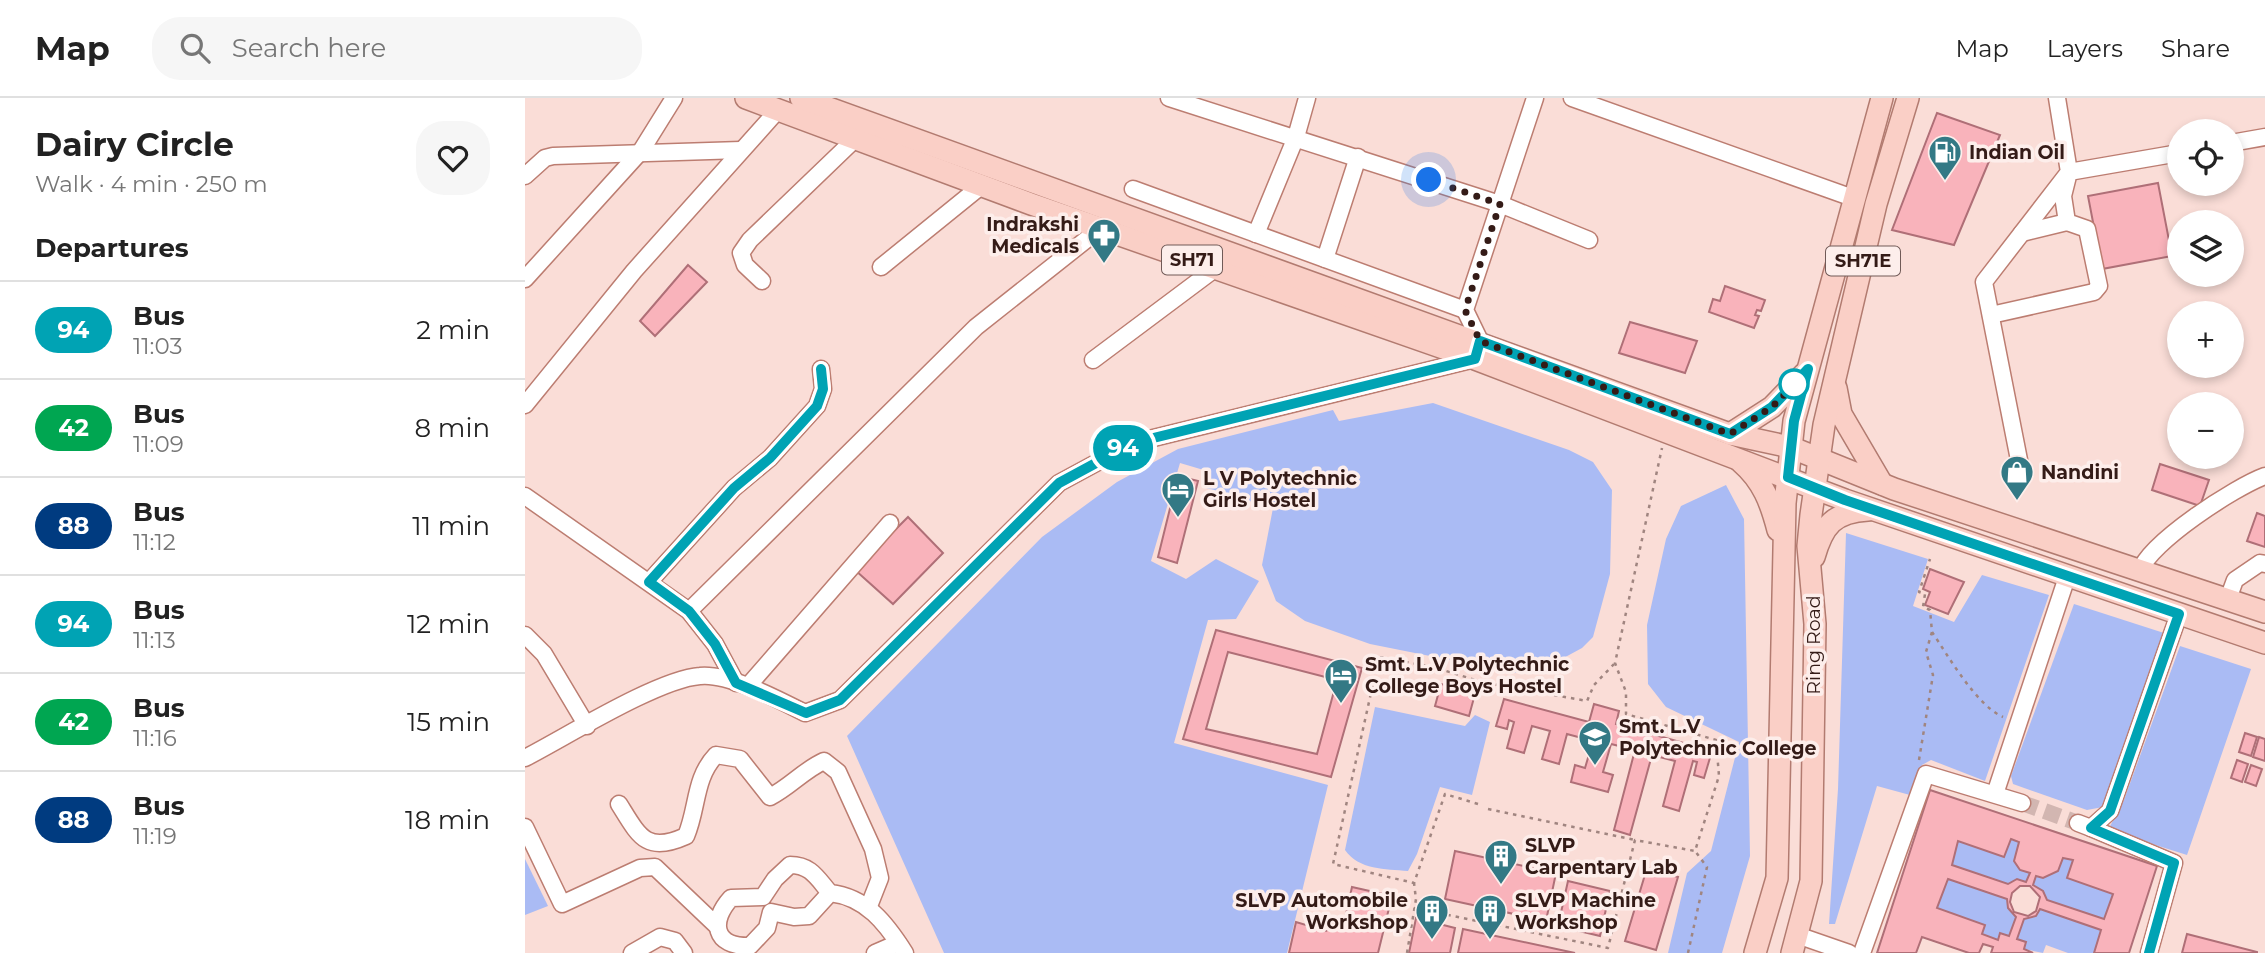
<!DOCTYPE html>
<html lang="en">
<head>
<meta charset="utf-8">
<style>
  :root { --surface:#fff; --page:#f6f6f6; --text:#222; --muted:#767676; --line:#e0e0e0 }
  body { margin:0; font-family:Montserrat,sans-serif; background:var(--page); color:var(--text); height:100vh; display:flex; flex-direction:column; font-size:26px; white-space:nowrap }
  * { box-sizing:border-box; margin:0 }
  p { font-size:23px; color:var(--muted) }
  .icon { flex:none; width:38px; height:38px; fill:none; stroke:currentColor; stroke-width:2; stroke-linecap:round; stroke-linejoin:round }
  .map { position:relative; flex:1; overflow:hidden }
  .side { display:flex; flex-direction:column; background:var(--surface); width:525px }
  .side>* { flex:none }
  .badge { padding:0 14px; border-radius:23px; font-size:24px; line-height:46px }
  .buttons { position:absolute; left:1642px; top:21px; display:grid; gap:14px }
  .buttons a { display:grid; place-items:center; width:77px; height:77px; border-radius:50%; background:var(--surface); box-shadow:0 4px 10px #0003; font-size:35px }
  .you { position:absolute; width:35px; height:35px; margin:-18px; border:5px solid #fff; border-radius:50%; background:#1a73e8; box-shadow:0 0 0 10px #1a73e833 }
  .map>.badge { position:absolute; translate:-50% -50%; box-shadow:0 0 0 4px #fff }
  h2 { padding:0 35px; font-size:26px; line-height:63px }
  .round { display:grid; place-items:center; flex:none; width:74px; height:74px; border-radius:28px; background:var(--page) }
  .head { display:flex; align-items:center; justify-content:space-between; height:119px; padding:0 35px }
  h1 { font-size:33px; font-weight:700; line-height:52px }
  ul { padding:0; list-style:none }
  li { display:flex; align-items:center; gap:21px; height:98px; padding:0 35px; border-top:2px solid var(--line) }
  li div { flex:1 }
  li b { display:block; font-size:26px }
  li em { font-style:normal }
  li .badge { min-width:77px; font-weight:700; text-align:center }
  header { display:flex; align-items:center; gap:42px; box-sizing:border-box; height:98px; padding:0 35px; background:var(--surface); border-bottom:2px solid var(--line) }
  header strong { font-size:33px }
  nav { display:flex; gap:38px; margin-inline-start:auto; font-size:24px }
  .search { width:490px; height:63px; background:var(--page); display:flex; align-items:center; gap:18px; box-sizing:border-box; padding:0 24px; border-radius:28px; color:var(--muted); font-size:26px }
  main { display:flex; flex:1; min-height:0 }
  .map>svg:first-child { display:block }
</style>
</head>
<body>
<header>
<strong>Map</strong>
<div class="search"><svg class="icon" aria-label="search" viewBox="0 0 24 24"><circle cx="10" cy="10" r="6"/><path d="M15 15l6 6"/></svg>Search here</div>
<nav><a>Map</a><a>Layers</a><a>Share</a></nav>
</header>
<main>
<section class="side">
<div class="head"><div><h1>Dairy Circle</h1><p>Walk · 4 min · 250 m</p></div><a class="round"><svg class="icon" aria-label="heart" viewBox="0 0 24 24"><path d="M12 20l-8-8c-3-5 5-10 8-4 3-6 11-1 8 4z"/></svg></a></div>
<h2>Departures</h2>
<ul>
<li><span class="badge" style="background:#00a3b4;color:#fff">94</span><div><b>Bus</b><p>11:03</p></div><em>2 min</em></li>
<li><span class="badge" style="background:#00a651;color:#fff">42</span><div><b>Bus</b><p>11:09</p></div><em>8 min</em></li>
<li><span class="badge" style="background:#003b80;color:#fff">88</span><div><b>Bus</b><p>11:12</p></div><em>11 min</em></li>
<li><span class="badge" style="background:#00a3b4;color:#fff">94</span><div><b>Bus</b><p>11:13</p></div><em>12 min</em></li>
<li><span class="badge" style="background:#00a651;color:#fff">42</span><div><b>Bus</b><p>11:16</p></div><em>15 min</em></li>
<li><span class="badge" style="background:#003b80;color:#fff">88</span><div><b>Bus</b><p>11:19</p></div><em>18 min</em></li>
</ul>
</section>
<div class="map">
<svg width="1740" height="855" viewBox="0 0 1740 855">
  <rect width="100%" height="100%" fill="#faddd7"/>
  <g fill="#aabbf4">
    <path d="M908,305l136,47 24,12 19,28 -2,84 -17,63 -11,11 -24,13 -43,12 -145,-29 -65,-23 -29,-20 -14,-36 11,-57 -67,-20 1,-17 -27,-8 -29,98 35,18 30,-20 43,22 -23,38 -28,1 -34,123 154,42 -41,168h-343l-97,-217 195,-199 75,-55 61,-33 155,-39 6,11z"/>
    <path d="M1201,387l18,34 6,337 -28,97h-54l19,-80 24,-22 28,-109 -73,-35 -18,-23 -1,-59 19,-86 15,-33z"/>
    <path d="M1321,435l82,26 -15,47 41,16 28,-47 67,20 -64,186 -54,-21 -9,5 -12,30 -33,-9 -42,138h-6l9,-135z"/>
    <path d="M1549,506l90,29 -61,174 -16,3 -74,-26 -2,-8z"/>
    <path d="M1655,548l71,23 -64,186 -79,-25 16,-30z"/>
    <path d="M850,609l90,19 10,-11 15,7 -18,73 -32,-8 -23,67 -9,17c-23,-2 -49,-1 -63,-21z"/>
    <path d="M1486,741l8,3 -5,19 6,9 10,3 -4,9 -9,-3 -9,5 -56,-19 6,-24 46,16z"/>
    <path d="M1538,760l10,2 -6,18 46,16 -9,25 -57,-19 -4,-9 -10,-6 3,-9 7,2 15,-7z"/>
    <path d="M0,761l23,47 -23,9z"/>
    <path d="M1423,781l59,20 1,9 8,9 -7,19 -9,-3 -2,7 -16,-6 3,-8 -48,-18z"/>
    <path d="M1515,811l61,21 -7,23h-26l-22,-8 -3,8 -19,-4 -7,-10 7,-20 11,-3z"/>
  </g>
  <g fill="#f9b3bb" stroke="#af6f77" stroke-width="2" fill-rule="evenodd">
    <path d="M1412,15l63,22 -46,110 -62,-15z"/>
    <path d="M1633,85l14,73 -70,13 -14,-73z"/>
    <path d="M163,167l19,17 -52,54 -15,-15z"/>
    <path d="M1200,188l40,14 -4,11 -4,-1 -2,5 4,1 -5,12 -45,-16 4,-13 7,2z"/>
    <path d="M1105,224l67,19 -12,32 -66,-20z"/>
    <path d="M1635,366l49,16 -9,26 -48,-16z"/>
    <path d="M653,378l20,5 -21,82 -19,-6z"/>
    <path d="M1732,415l8,3v31l-18,-6z"/>
    <path d="M383,419l35,36 -50,51 -38,-34z"/>
    <path d="M1405,471l34,13 -16,32 -23,-9 5,-13 -7,-3z"/>
    <path d="M691,532l146,38 -31,109 -148,-38zM703,554l109,28 -20,74 -111,-25z"/>
    <path d="M916,586l34,10 -6,22 -34,-10z"/>
    <path d="M979,601l85,23 5,-18 25,7 -3,13 96,27 -8,27 -10,-3 3,-13 -4,-1 -14,50 -16,-5 12,-45 -23,-6 -22,80 -16,-5 21,-80 -24,-6 -8,28 10,3 -5,17 -37,-10 4,-17 10,3 8,-27 -26,-7 -8,30 -17,-5 8,-28 -18,-5 -8,27 -17,-5 7,-26 -5,-2 -2,9 -11,-3z"/>
    <path d="M1720,635l12,4 -6,19 -12,-4z"/>
    <path d="M1734,639l6,2v22l-12,-4z"/>
    <path d="M1712,662l11,4 -6,18 -11,-4z"/>
    <path d="M1726,667l11,4 -6,17 -11,-4z"/>
    <path d="M1405,692l227,76 -28,87h-35l7,-23 -61,-21 -4,7 -12,3 -7,20 9,3 -2,7 9,4h-42l2,-6 -10,-3 -4,9h-10l-47,-16 -6,16h-39zM1486,741l8,3 -5,19 6,9 10,3 -4,9 -9,-3 -9,5 -56,-19 6,-24 46,16zM1538,760l10,2 -6,18 46,16 -9,25 -57,-19 -4,-9 -10,-6 3,-9 7,2 15,-7zM1423,781l59,20 1,9 8,9 -7,19 -9,-3 -2,7 -16,-6 3,-9 -48,-17zM1495,788h10l10,11 -4,14 -8,5 -14,-4 -4,-10 2,-9z"/>
    <path d="M930,753l101,22 -10,48 -101,-22z"/>
    <path d="M1122,770l31,9 -22,73 -31,-9z"/>
    <path d="M1043,783l42,10 -10,45 -42,-10z"/>
    <path d="M827,789l40,9 -14,57h-89l7,-31 30,9 19,-12z"/>
    <path d="M891,820l39,10 -5,25h-41z"/>
    <path d="M938,831l112,24h-117z"/>
    <path d="M1662,836l70,18v1h-75z"/>
  </g>
  <g fill="none" stroke-linecap="round" stroke-linejoin="round">
    <path stroke="#d2b6b1" stroke-width="16" stroke-dasharray="16 8" stroke-linecap="butt" d="M1497,705l56,20"/>
    <defs>
      <g id="minor">
        <path d="M644,0l331,106 89,36"/>
        <path d="M1047,0l281,100"/>
        <path d="M1706,45l34,-6"/>
        <path d="M0,78l20,-18 8,-2 188,-6"/>
        <path d="M608,91l332,121"/>
        <path d="M1497,135l45,-11"/>
        <path d="M731,136l40,-97 11,-39"/>
        <path d="M800,161l33,-102"/>
        <path d="M356,169l100,-81"/>
        <path d="M0,181l116,-128 33,-53"/>
        <path d="M237,183l-17,-16 -4,-12 9,-13 104,-100"/>
        <path d="M1466,217l103,-23 5,-6 -12,-57 -20,-7 -4,-26 6,-24 110,-19"/>
        <path d="M955,243l-15,-31 70,-212"/>
        <path d="M568,262l123,-92"/>
        <path d="M0,307l109,-134 144,-161"/>
        <path d="M1495,367l-36,-183 85,-110 -12,-74"/>
        <path d="M0,398l164,115 26,33 21,39"/>
        <path d="M1615,473c10,-29 95,-84 125,-95"/>
        <path d="M124,484l85,-94 36,-30 47,-52 6,-17 -2,-20"/>
        <path d="M1703,501l7,-19 25,-17 5,1"/>
        <path d="M164,513l287,-284 125,-99"/>
        <path d="M0,537l19,19 43,72"/>
        <path d="M223,588l142,-163"/>
        <path d="M0,660c41,-21 133,-79 175,-82 29,-3 79,24 105,37l35,-13 219,-217 74,-40 342,-84"/>
        <path d="M1470,696l72,-217"/>
        <path d="M94,706c20,32 27,50 67,32 12,-28 8,-58 30,-81l24,4 30,38c21,-11 34,-27 54,-36l14,11 35,77 7,29 -11,28"/>
        <path d="M1553,725l13,5 19,-17 69,-197"/>
        <path d="M0,729l37,77 78,-36 15,-1 62,59"/>
        <path d="M1566,730l83,35 -25,90"/>
        <path d="M305,795l-21,23 -15,1 -23,-5 -4,16 -17,18c-37,1 -40,-25 -19,-48l32,-1 12,-18 15,-14c21,0 27,13 40,28 36,4 56,30 75,60"/>
        <path d="M1272,837l52,18"/>
        <path d="M107,855l28,-16 15,4 9,12"/>
        <path d="M350,855l23,-10"/>
        <path d="M1337,855l64,-179 96,29"/>
      </g>
      <g id="major">
        <path d="M221,0l285,106 444,155 370,141 420,143"/>
        <path d="M276,0l929,336 60,13 104,42 371,123"/>
        <path d="M1311,290l5,26 41,70"/>
        <path d="M1205,336l42,-27 32,-33"/>
        <path d="M1216,364c22,19 30,41 37,68"/>
        <path d="M1289,459c9,-32 20,-45 54,-47"/>
        <path d="M1230,855l22,-75 8,-375 9,-82 88,-323"/>
        <path d="M1267,855l19,-72 4,-257 -7,-78 3,-31 13,-90 52,-221 32,-106"/>
      </g>
    </defs>
    <use href="#minor" stroke="#bc7d71" stroke-width="19"/>
    <use href="#major" stroke="#b27b70" stroke-width="24"/>
    <g stroke="#a08580" stroke-width="2.5" stroke-dasharray="3.5 5" stroke-linecap="butt">
      <path d="M1407,534c17,25 44,73 71,85"/>
      <path d="M1394,662l14,-85 -7,-23 6,-20 -2,-22 -7,-3 2,-13 -6,-2 11,-33"/>
      <path d="M953,706l-33,-10 -31,89 -81,-19 46,-207 54,10 49,15 105,19 7,-16 20,-21"/>
      <path d="M963,711l147,31"/>
      <path d="M889,810l194,40 27,-108 60,11 24,-75 -3,-36 -90,-26v-22l-11,-29 47,-215"/>
      <path d="M882,855l9,-54 -2,-16"/>
      <path d="M1163,855l19,-86 -12,-16"/>
    </g>
    <use href="#minor" stroke="#fff" stroke-width="16"/>
    <use href="#major" stroke="#facfc6" stroke-width="21"/>
  </g>
  <g fill="none" stroke-linecap="round" stroke-linejoin="round">
    <defs>
      <path id="line" d="M296,271l2,20 -6,17 -47,52 -36,30 -85,94 40,29 26,33 21,39 70,30 34,-13 219,-217 74,-40 342,-84 5,-18 250,93 42,-27 36,-38 -14,52 -6,56 57,23 334,114 -69,197 -19,17 83,35 -25,90"/>
    </defs>
    <use href="#line" stroke="#fff" stroke-width="16"/>
    <use href="#line" stroke="#00a3b4" stroke-width="10"/>
    <path stroke="#341b17" stroke-width="7" stroke-dasharray="0 12.6" d="M904,82l71,24 -35,106 15,31 250,93 42,-27 25,-25 -3,2"/>
  </g>
  <defs>
    <symbol id="fuel-pin" viewBox="-11 -11 22 30"><path d="M0 17L-7.5 6A9.5 9.5 0 1 1 7.5 6Z" fill="#337985" stroke="#fdeeeb"/><path d="M-5.5-6h7V0h2V4h1.3V-2.5L3-4.5l.8-.8L6-3V5H2.5V1h-1V6h-7ZM-4.2-4.7v3.2H.2V-4.7Z" fill="#fff"/></symbol>
    <symbol id="pharmacy-pin" viewBox="-11 -11 22 30"><path d="M0 17L-7.5 6A9.5 9.5 0 1 1 7.5 6Z" fill="#337985" stroke="#fdeeeb"/><path d="M-2-6h4v4h4v4h-4v4h-4v-4h-4v-4h4Z" fill="#fff"/></symbol>
    <symbol id="shop-pin" viewBox="-11 -11 22 30"><path d="M0 17L-7.5 6A9.5 9.5 0 1 1 7.5 6Z" fill="#337985" stroke="#fdeeeb"/><path d="M-5-2.5h2.3a2.7 3.5 0 0 1 5.4 0H5L5.5 6h-11ZM-1.5-2.5h3a1.5 2.3 0 0 0-3 0Z" fill="#fff"/></symbol>
    <symbol id="hotel-pin" viewBox="-11 -11 22 30"><path d="M0 17L-7.5 6A9.5 9.5 0 1 1 7.5 6Z" fill="#337985" stroke="#fdeeeb"/><path d="M-6-4.5h1.5V1H6V5H4.5V3h-9V5H-6ZM-4 0a1.8 1.8 0 1 1 3.6 0ZM.5 0V-2.5h3Q6-2.5 6 0Z" fill="#fff"/></symbol>
    <symbol id="university-pin" viewBox="-11 -11 22 30"><path d="M0 17L-7.5 6A9.5 9.5 0 1 1 7.5 6Z" fill="#337985" stroke="#fdeeeb"/><path d="M0-5L7-2L0 1L-7-2ZM-4 1L0 2.5L4 1V4Q0 6-4 4Z" fill="#fff"/></symbol>
    <symbol id="building-pin" viewBox="-11 -11 22 30"><path d="M0 17L-7.5 6A9.5 9.5 0 1 1 7.5 6Z" fill="#337985" stroke="#fdeeeb"/><path d="M-4-6H4V6H1V3H-1V6H-4ZM-2.5-4.3h1.7v1.8h-1.7ZM.8-4.3h1.7v1.8H.8ZM-2.5-1h1.7V.8h-1.7ZM.8-1h1.7V.8H.8Z" fill="#fff"/></symbol>
  </defs>
  <g fill-rule="evenodd">
    <use href="#fuel-pin" x="1401" y="35" width="38" height="52"/>
    <use href="#pharmacy-pin" x="560" y="118" width="38" height="52"/>
    <use href="#shop-pin" x="1473" y="355" width="38" height="52"/>
    <use href="#hotel-pin" x="634" y="372" width="38" height="52"/>
    <use href="#hotel-pin" x="797" y="558" width="38" height="52"/>
    <use href="#university-pin" x="1051" y="620" width="38" height="52"/>
    <use href="#building-pin" x="957" y="739" width="38" height="52"/>
    <use href="#building-pin" x="888" y="794" width="38" height="52"/>
    <use href="#building-pin" x="946" y="794" width="38" height="52"/>
  </g>
  <circle fill="#fff" stroke="#00a3b4" stroke-width="3.5" cx="1269" cy="286" r="14"/>
  <g text-anchor="middle" dominant-baseline="central" stroke-width="7" stroke-linejoin="round" paint-order="stroke">
    <g fill="#fdeeeb" stroke="#705a57" stroke-width="2">
      <rect x="637" y="147.5" width="60" height="29" rx="5"/>
      <rect x="1301" y="148.5" width="74" height="29" rx="5"/>
    </g>
    <g font-size="18" font-weight="bold" fill="#341b17">
      <text x="667" y="162">SH71</text>
      <text x="1338" y="163">SH71E</text>
    </g>
    <g font-size="19" font-weight="bold" fill="#341b17" stroke="#fdeeeb" text-anchor="start">
      <text x="1444" y="54">Indian Oil</text>
      <text x="554" y="126" text-anchor="end">Indrakshi<tspan x="554" dy="22">Medicals</tspan></text>
      <text x="1516" y="374">Nandini</text>
      <text x="678" y="380">L V Polytechnic<tspan x="678" dy="22">Girls Hostel</tspan></text>
      <text x="840" y="566">Smt. L.V Polytechnic<tspan x="840" dy="22">College Boys Hostel</tspan></text>
      <text x="1094" y="628">Smt. L.V<tspan x="1094" dy="22">Polytechnic College</tspan></text>
      <text x="1000" y="747">SLVP<tspan x="1000" dy="22">Carpentary Lab</tspan></text>
      <text x="883" y="802" text-anchor="end">SLVP Automobile<tspan x="883" dy="22">Workshop</tspan></text>
      <text x="990" y="802">SLVP Machine<tspan x="990" dy="22">Workshop</tspan></text>
    </g>
    <g font-size="19" fill="#341b17" stroke="#fdeeeb">
      <text transform="translate(1288 547) rotate(-90)">Ring Road</text>
    </g>
  </g>
</svg>
<div class="buttons">
<a><svg class="icon" aria-label="locate" viewBox="0 0 24 24"><circle cx="12" cy="12" r="6"/><path d="M12 2v4M12 18v4M2 12h4M18 12h4"/></svg></a>
<a><svg class="icon" aria-label="layers" viewBox="0 0 24 24"><path d="M12 4l9 5-9 5-9-5zM3 14l9 5 9-5"/></svg></a>
<a>+</a>
<a>−</a>
</div>
<div class="you" style="left:904px;top:82px"></div>
<b class="badge" style="left:598px;top:350px;background:#00a3b4;color:#fff">94</b>
</div>
</main>
</body>
</html>
